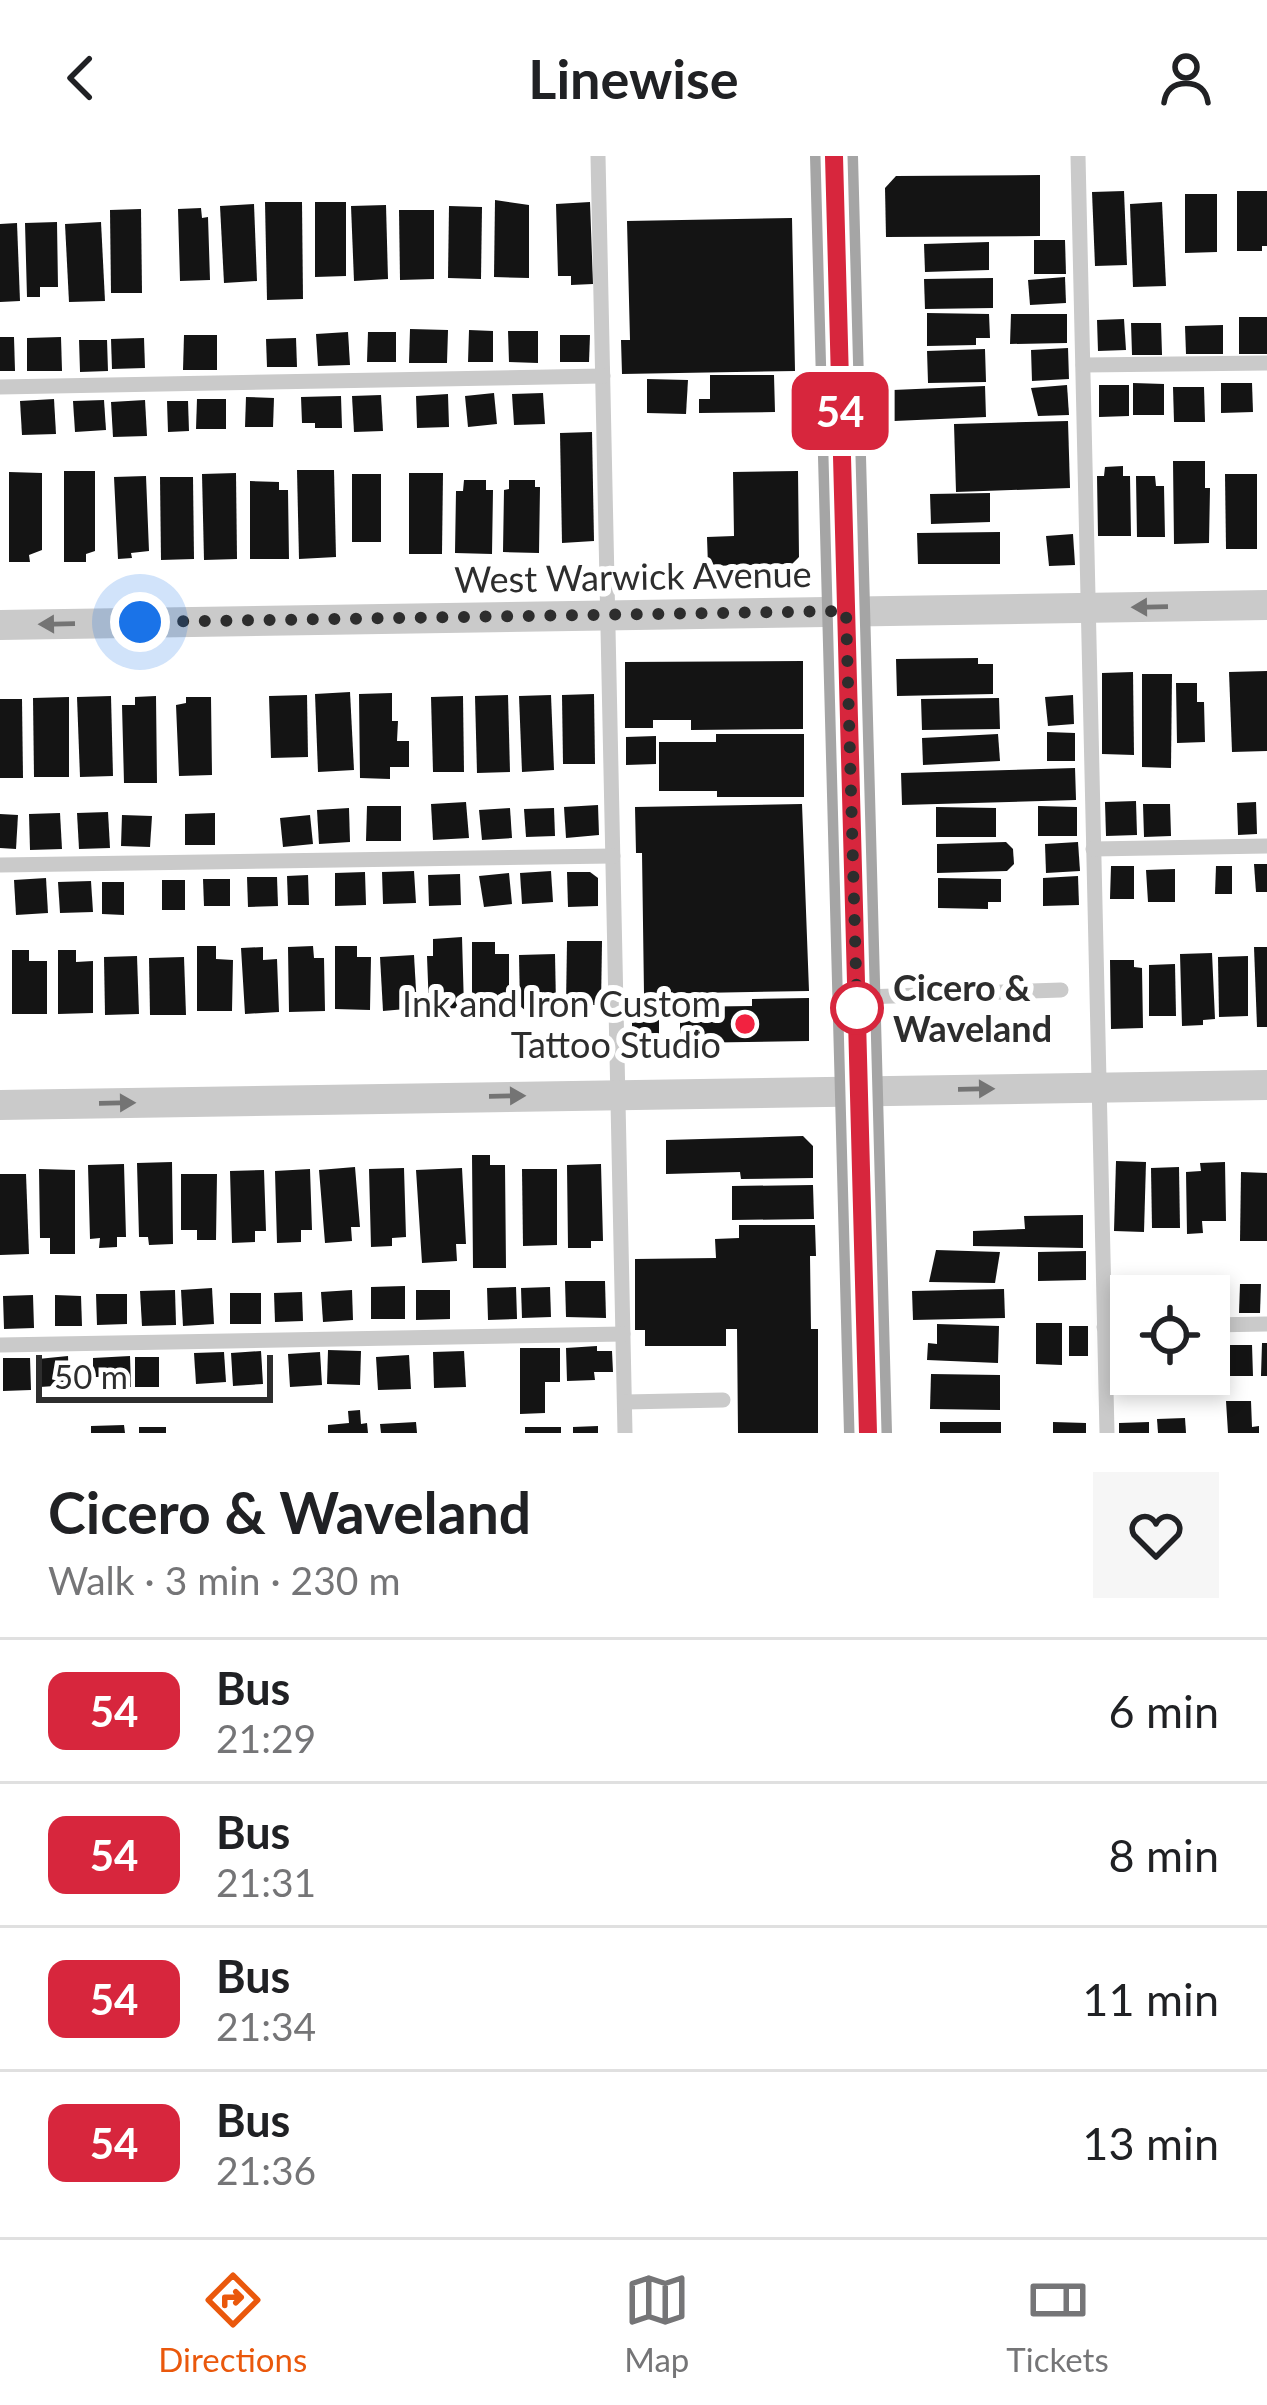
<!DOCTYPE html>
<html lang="en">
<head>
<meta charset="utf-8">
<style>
  :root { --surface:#fff; --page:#f6f6f6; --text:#202124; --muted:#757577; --line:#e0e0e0; --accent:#ea580c }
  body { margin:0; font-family:Lato,sans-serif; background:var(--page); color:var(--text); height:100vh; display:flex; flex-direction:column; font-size:45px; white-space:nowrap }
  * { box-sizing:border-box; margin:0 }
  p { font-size:39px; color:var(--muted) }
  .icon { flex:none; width:66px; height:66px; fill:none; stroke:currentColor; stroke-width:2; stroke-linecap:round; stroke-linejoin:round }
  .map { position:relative; height:1277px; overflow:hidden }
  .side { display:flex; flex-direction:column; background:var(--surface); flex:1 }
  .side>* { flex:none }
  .badge { padding:0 24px; border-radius:18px; font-size:42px; line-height:78px }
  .buttons { position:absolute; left:1110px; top:1119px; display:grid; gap:24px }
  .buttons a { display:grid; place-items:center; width:120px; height:120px; border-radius:0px; background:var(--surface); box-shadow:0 6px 18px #0003; font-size:60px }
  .scale { position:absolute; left:36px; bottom:30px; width:237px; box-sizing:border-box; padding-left:12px; border:6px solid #2d2d2d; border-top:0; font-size:33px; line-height:42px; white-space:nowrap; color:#2d2d2d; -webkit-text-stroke:9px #fff; paint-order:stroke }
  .you { position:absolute; width:60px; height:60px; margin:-30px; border:9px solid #fff; border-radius:50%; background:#1a73e8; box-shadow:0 0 0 18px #1a73e833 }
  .map>.badge { position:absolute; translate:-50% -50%; box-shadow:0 0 0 6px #fff }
  .round { display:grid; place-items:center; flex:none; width:126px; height:126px; border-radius:0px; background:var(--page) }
  .headline { display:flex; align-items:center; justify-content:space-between; height:204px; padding:0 48px }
  h1 { font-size:57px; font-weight:700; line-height:90px }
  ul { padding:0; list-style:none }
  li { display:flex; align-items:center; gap:36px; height:144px; padding:0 48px; border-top:3px solid var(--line) }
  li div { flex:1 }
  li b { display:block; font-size:45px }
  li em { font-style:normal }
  li .badge { min-width:132px; font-weight:700; text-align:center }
  header { display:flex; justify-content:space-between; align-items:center; height:156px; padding:0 48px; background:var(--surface); font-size:54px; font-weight:700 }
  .tab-bar { display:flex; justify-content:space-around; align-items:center; height:168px; border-top:3px solid var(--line); background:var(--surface); font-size:33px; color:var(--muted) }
  .tab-bar a { display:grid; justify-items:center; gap:6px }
  .tab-bar .current { color:var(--accent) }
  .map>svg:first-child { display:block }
</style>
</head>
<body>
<header><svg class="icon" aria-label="back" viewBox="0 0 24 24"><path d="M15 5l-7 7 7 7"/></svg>Linewise<svg class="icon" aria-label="person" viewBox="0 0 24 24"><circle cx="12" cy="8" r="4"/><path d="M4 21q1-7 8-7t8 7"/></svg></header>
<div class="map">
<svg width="1267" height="1277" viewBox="0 0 1267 1277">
  <rect width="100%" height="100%" fill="#fff"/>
  <g fill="#141414">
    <path d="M1040,19v61l-154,1 -1,-49 11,-12z"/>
    <path d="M1124,35l3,74 -32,1 -3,-74z"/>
    <path d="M1237,35h30v55h-5v5h-25z"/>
    <path d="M1185,38h32v58l-32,1z"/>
    <path d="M495,44l34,5v73l-35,-1z"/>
    <path d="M265,46h37l1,97 -36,1z"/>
    <path d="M315,46h31v74l-31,1z"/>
    <path d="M590,46l3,82 -22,1v-9h-13l-2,-72z"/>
    <path d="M1162,46l4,84 -33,1 -3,-83z"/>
    <path d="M254,48l3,77 -33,2 -4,-77z"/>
    <path d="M386,49l2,74 -34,2 -3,-75z"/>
    <path d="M449,50l33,1 -1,72 -33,-1z"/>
    <path d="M201,52l1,10 6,-1 2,63 -30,1 -2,-72z"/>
    <path d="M141,53l1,84h-31l-1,-83z"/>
    <path d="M399,54h35v69l-34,1z"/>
    <path d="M792,62l3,153 -173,3 -1,-34h9l-3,-119z"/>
    <path d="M57,66l1,65h-18v10h-13l-2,-74z"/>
    <path d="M101,66l4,79 -36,1 -4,-78z"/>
    <path d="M17,67l3,78 -20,1v-78z"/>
    <path d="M1034,84h31l1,34h-32z"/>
    <path d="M989,86v28l-64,2 -1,-28z"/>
    <path d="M1065,121l1,26 -36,2 -2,-25z"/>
    <path d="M993,122v30l-68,1 -1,-30z"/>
    <path d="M927,157l62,1 1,24h-14v7l-49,1z"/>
    <path d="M1011,158h56v29l-57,1z"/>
    <rect x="1239" y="161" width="28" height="37"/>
    <path d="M1124,163l2,31 -28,1 -1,-31z"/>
    <path d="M1131,167h30l1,32h-30z"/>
    <path d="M1223,169v29h-37l-1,-28z"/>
    <path d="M410,173l38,1 -1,33h-38z"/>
    <path d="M469,174l24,1v31h-25z"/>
    <path d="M508,175h30v32l-29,-1z"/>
    <path d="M348,176l2,33 -32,1 -2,-32z"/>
    <path d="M368,176h28v30h-29z"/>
    <path d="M184,179h33v35h-34z"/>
    <path d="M560,179h30l-1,27h-29z"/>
    <path d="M0,181h14l1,34h-15z"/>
    <path d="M61,181l1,34h-35v-33z"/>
    <path d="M144,182l1,30 -33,1 -1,-30z"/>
    <path d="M296,182l1,29h-30l-1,-28z"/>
    <path d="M79,184h28l1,31 -28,1z"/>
    <path d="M1068,192l1,31 -37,2 -1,-31z"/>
    <path d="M985,193l1,33 -58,1 -1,-32z"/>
    <path d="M710,219h64l1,37 -76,1v-14h11z"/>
    <path d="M647,223l41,1 -2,34 -39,-1z"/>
    <path d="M1133,227l31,1v31h-31z"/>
    <path d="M1221,227h31l1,29 -32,1z"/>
    <path d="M1067,229l2,30 -31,1 -7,-28z"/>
    <path d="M1099,229h30v31l-30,1z"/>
    <path d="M985,230l1,31 -92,4 -1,-31z"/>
    <path d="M1173,231h31l1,35h-31z"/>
    <path d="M494,237l3,31 -29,3 -3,-31z"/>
    <path d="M543,237l2,31 -31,1 -2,-31z"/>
    <path d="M448,238l1,33 -32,1 -1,-32z"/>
    <path d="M381,239l2,36 -29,1 -2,-36z"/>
    <path d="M341,240l1,32h-27v-5h-13l-1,-26z"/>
    <path d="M246,241l28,1 -1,29h-28z"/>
    <path d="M54,243l2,35 -34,1 -2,-34z"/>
    <path d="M197,243h29v30h-30z"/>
    <path d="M104,244l2,30 -31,2 -2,-31z"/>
    <path d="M145,244l2,36 -34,1 -2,-35z"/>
    <path d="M167,245h21l1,30 -21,1z"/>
    <path d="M1068,265l2,67 -114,4 -2,-68z"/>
    <path d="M592,276l2,109 -32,2 -2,-110z"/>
    <path d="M1173,305h32v27h5l-1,55 -35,1z"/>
    <path d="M1123,310v10h7l1,60h-33l-1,-60h7l1,-9z"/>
    <path d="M297,314h37l2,87 -37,2z"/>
    <path d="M64,315h31v80l-9,3v8h-22z"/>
    <path d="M798,315l1,86 -7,7 -84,2 -1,-29 27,-1 -1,-64z"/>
    <path d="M9,316l33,1v77l-13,5 1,7h-21z"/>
    <path d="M236,317l1,86 -33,1 -2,-86z"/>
    <path d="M409,317h34l-1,81h-33z"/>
    <rect x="352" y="318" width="29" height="68"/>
    <path d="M1225,318h32v75h-31z"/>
    <path d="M146,320l3,75 -18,2 1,5 -14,1 -4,-82z"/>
    <path d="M1136,320h19l1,10h8l1,51h-28z"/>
    <path d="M160,321h33l1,82 -33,1z"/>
    <path d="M464,324h22v10h7l-1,64 -37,-1 1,-62h7z"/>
    <path d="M509,324h26v7h5l-1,66 -36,-1 1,-62 5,-1z"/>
    <path d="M250,325l29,1v8h9l1,69h-39z"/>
    <path d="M990,337v29l-59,2 -1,-30z"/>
    <path d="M1000,376v32h-82l-1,-31z"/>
    <path d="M1073,378l2,31 -26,1 -3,-30z"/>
    <path d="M978,502v6h15v30l-96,2 -1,-37z"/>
    <path d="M803,505v68l-112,1v-10h-38v8h-28v-66z"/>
    <path d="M1267,515v80l-35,1 -3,-80z"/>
    <path d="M1133,516l1,83 -32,-1v-81z"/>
    <path d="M1142,518h30l-1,94 -29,-1z"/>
    <path d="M1176,527h21v19h7l1,40 -28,1z"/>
    <path d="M350,536l4,78 -36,2 -3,-78z"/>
    <path d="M392,537v28h6l-1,20h12v26h-19v12l-30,-1 -1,-84z"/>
    <path d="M594,538l1,70h-32l-1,-69z"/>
    <path d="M307,539l1,62 -37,1 -2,-62z"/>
    <path d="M508,539l2,77 -33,1 -2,-77z"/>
    <path d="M551,539l3,75 -32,2 -3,-76z"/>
    <path d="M1073,539l1,29 -26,2 -3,-29z"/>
    <path d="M111,540l2,80 -33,1 -3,-80z"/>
    <path d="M156,540l1,87h-33l-2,-78h13v-8z"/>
    <path d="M463,540l1,76h-31l-2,-75z"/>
    <path d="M69,541v80h-35l-1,-79z"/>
    <path d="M186,541h25l1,78 -33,1 -3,-71 10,-2z"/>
    <path d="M999,542l1,31 -78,1 -1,-31z"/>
    <path d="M0,543h22l1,79h-23z"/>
    <path d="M1047,576l28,1v28h-28z"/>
    <path d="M716,578h88v63h-87v-6h-58v-49h57z"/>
    <path d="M998,578l2,27 -77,4 -1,-27z"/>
    <path d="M656,580v28l-30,1v-28z"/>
    <path d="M1075,612l1,32 -174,5 -1,-32z"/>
    <path d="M1136,645l1,34 -31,1 -1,-34z"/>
    <path d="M466,646l3,36 -36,2 -2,-36z"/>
    <path d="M1256,646l1,32 -19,1 -1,-32z"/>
    <path d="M802,648l7,187 -165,3 -2,-141h-6l-1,-46z"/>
    <path d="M1143,648h27l1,32 -27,1z"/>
    <path d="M598,649l1,30 -33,3 -2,-31z"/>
    <path d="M367,650h34v35h-35z"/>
    <path d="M1038,650l39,1v29h-39z"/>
    <path d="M936,651l60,1v29h-60z"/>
    <path d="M349,652l1,34 -31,2 -2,-34z"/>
    <path d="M510,652l2,30 -30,2 -3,-30z"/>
    <path d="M554,652l1,28 -29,1 -2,-28z"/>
    <path d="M108,656l2,36 -31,1 -2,-36z"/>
    <path d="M60,657l2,36 -32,1 -1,-36z"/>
    <path d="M215,657v32h-30v-31z"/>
    <path d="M0,658l18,1 -2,34 -16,-1z"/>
    <path d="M122,659l30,1 -2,31 -29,-1z"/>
    <path d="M310,659l3,29 -30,3 -3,-29z"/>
    <path d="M1006,686l7,7 1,15 -7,7 -70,2v-29z"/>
    <path d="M1078,686l2,29 -34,2 -1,-29z"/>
    <path d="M1254,708h13v28h-11z"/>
    <path d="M1111,710h23v33h-24z"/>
    <path d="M1216,710h16v28h-17z"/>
    <path d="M1175,713v33h-27l-2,-32z"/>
    <path d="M414,715l2,32 -33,1 -1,-32z"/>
    <path d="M551,715l2,31 -31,2 -2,-31z"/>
    <path d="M365,716l1,33 -31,1v-33z"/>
    <path d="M567,716h23l8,6v28l-30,1z"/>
    <path d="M509,717l3,31 -28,3 -5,-31z"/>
    <path d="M460,718l1,31 -32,1 -1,-31z"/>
    <path d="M308,719l1,30h-21l-1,-29z"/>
    <path d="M1078,720l1,29 -36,1v-28z"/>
    <path d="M247,721h30l1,29 -30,1z"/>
    <path d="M46,722l2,35 -32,2 -2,-35z"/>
    <path d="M938,722l63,1v23h-13v7l-50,-1z"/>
    <path d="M203,723h27v27h-26z"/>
    <rect x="162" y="724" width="23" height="30"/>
    <path d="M91,725l2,31 -33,1 -2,-31z"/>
    <path d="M102,726h22v33l-22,-1z"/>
    <path d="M462,781l2,71 -35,1 -2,-53h6v-17z"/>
    <path d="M567,785h35l-1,64h-35z"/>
    <path d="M472,786h23v12h14v55l-37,-1z"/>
    <path d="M197,790h19v13l17,1 -1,51h-35z"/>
    <path d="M313,790l1,12h10l1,53 -36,1 -1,-65z"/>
    <path d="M335,790h22v11h14l-1,53 -35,-1z"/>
    <path d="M263,791v13l14,-1 2,53 -34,2 -4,-66z"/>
    <path d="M1254,791h13v80h-10z"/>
    <path d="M12,794h17v11h18v53h-35z"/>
    <path d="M58,794h18v12l17,-1v52l-35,1z"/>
    <path d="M1212,797l3,66 -12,1v5l-21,1 -2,-72z"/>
    <path d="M555,798l1,52 -30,5 -6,-5 -1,-51z"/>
    <path d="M414,799l3,53 -34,3 -3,-54z"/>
    <path d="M137,800l2,58 -34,1 -1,-58z"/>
    <path d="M1248,800v60l-29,1 -1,-60z"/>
    <path d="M184,801l2,58h-36l-1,-57z"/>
    <path d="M1110,804h24v7l8,1 1,60 -32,1z"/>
    <path d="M1175,808l1,52h-27v-51z"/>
    <path d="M809,842v43l-129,2v-36l72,-1v-7z"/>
    <path d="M632,857l27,1v28h-27z"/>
    <path d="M803,980l10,10v32l-72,1 -1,-7 -74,2v-34z"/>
    <path d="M472,999h18v10h15l1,103h-33z"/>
    <path d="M1116,1005l30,1 -2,70 -30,-1z"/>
    <path d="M172,1006l1,82 -24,1 -1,-8h-9l-2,-74z"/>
    <path d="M1225,1006l1,59h-24l1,12 -16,1 -1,-62 15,-1 -1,-8z"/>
    <path d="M124,1008l2,73h-9v10l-18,1 1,-10 -10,1 -2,-74z"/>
    <path d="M601,1008l2,77h-12v7h-23l-1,-83z"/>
    <path d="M355,1011l5,60h-9l1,14 -27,2 -6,-73z"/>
    <path d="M1179,1011l1,61h-28l-1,-60z"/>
    <path d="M404,1012l2,69 -14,1v8l-21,1 -2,-78z"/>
    <path d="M462,1012l4,76h-10l1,17 -35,2 -6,-93z"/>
    <path d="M39,1013l36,1v84h-25v-16h-10z"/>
    <path d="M310,1013l2,61h-11v12l-24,1 -2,-72z"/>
    <path d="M522,1013h35v76l-34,1z"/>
    <path d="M264,1014l2,61h-11v11l-23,1 -2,-72z"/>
    <path d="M1241,1016l26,1v68h-27z"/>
    <path d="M0,1018h26l3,80 -29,1z"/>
    <path d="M181,1018h36l-1,66h-19v-10h-16z"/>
    <path d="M813,1029l1,34 -82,1v-34z"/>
    <path d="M1083,1059v33l-110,-2v-15l52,-2 -1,-13z"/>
    <path d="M739,1069h76l1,31h-6l1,73h7v104h-80l-1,-104h-11v17h-81v-16h-10v-71l81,-1 -1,-19 24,-1z"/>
    <path d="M936,1094l64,2 -5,31 -66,-1z"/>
    <path d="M1086,1095v29l-48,1v-29z"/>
    <path d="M1190,1124h29l1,33h-11v-17h-19z"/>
    <path d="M565,1125h40l1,37 -40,-1z"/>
    <path d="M1119,1128h33v12h-21v24h-12z"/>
    <path d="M1240,1128h21l-1,29h-21z"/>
    <path d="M405,1130v33h-34v-32z"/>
    <path d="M516,1131l1,32 -29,1 -1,-32z"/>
    <path d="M550,1131l1,30 -29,1 -1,-30z"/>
    <path d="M212,1132l2,36 -31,2 -2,-36z"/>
    <path d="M1004,1133l1,29 -92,2 -1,-29z"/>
    <path d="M175,1134l1,35 -34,1 -2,-35z"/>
    <path d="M352,1134l1,30 -30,2 -2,-30z"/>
    <path d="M416,1134h34v29l-34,1z"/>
    <path d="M302,1136l1,29 -28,1 -1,-29z"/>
    <rect x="230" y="1137" width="31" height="31"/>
    <path d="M96,1138h31v30l-30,1z"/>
    <path d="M33,1139l1,33 -30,1 -1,-33z"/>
    <path d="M55,1139l26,1 1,30h-27z"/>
    <path d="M1036,1167h26v42l-26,-1z"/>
    <path d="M937,1168l62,2 -1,37 -71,-3 1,-17 9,1z"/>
    <rect x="1069" y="1170" width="19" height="30"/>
    <path d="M1262,1187h5v33h-6z"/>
    <path d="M1226,1189h26l1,31h-26z"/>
    <path d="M597,1190v5h15l1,21h-19l1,8 -28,1 -1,-33z"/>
    <path d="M1221,1190l1,34 -30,2v-8h17v-27z"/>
    <path d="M520,1192h40v34h-15v31l-25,1z"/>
    <path d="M328,1194l33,1 -1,34 -33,-1z"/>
    <path d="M261,1195l2,33 -30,2 -2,-33z"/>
    <path d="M464,1195l2,36 -32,1 -1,-36z"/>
    <path d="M224,1196l2,30 -30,2 -2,-31z"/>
    <path d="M320,1196l2,33 -32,2 -2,-33z"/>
    <path d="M409,1199l2,34 -33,1 -2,-33z"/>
    <path d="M68,1200l1,29 -29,2 -2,-28z"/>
    <path d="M130,1200l1,31 -32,2v-12h-6v-19z"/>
    <rect x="135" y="1201" width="24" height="30"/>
    <path d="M3,1202h27l1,32 -28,1z"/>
    <path d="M931,1218l69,1v35l-70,-1z"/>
    <path d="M1156,1218h27v6l-26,1z"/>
    <path d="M1226,1245h25l1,26 7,-1v7h-31z"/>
    <path d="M360,1254l1,14 6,-1 1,10h-40v-8l21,-2 -1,-12z"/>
    <path d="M1185,1262l1,15h-28l-1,-14z"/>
    <path d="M416,1266l1,11h-36l-1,-9z"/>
    <rect x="940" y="1266" width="61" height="11"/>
    <path d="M1053,1266l33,1v10h-33z"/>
    <path d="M1149,1266v11h-30v-10z"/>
    <path d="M124,1269l1,8h-34v-7z"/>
    <path d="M598,1270v7h-25v-6z"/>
    <rect x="139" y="1271" width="27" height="6"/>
    <rect x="525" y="1271" width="36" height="6"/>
  </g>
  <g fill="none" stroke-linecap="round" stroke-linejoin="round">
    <g stroke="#cacaca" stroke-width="15">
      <path d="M598,0l27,1277"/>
      <path d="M1078,0l29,1277"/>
      <path d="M1083,209l184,-2"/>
      <path d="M0,231l603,-11"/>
      <path d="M1093,693l174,-3"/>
      <path d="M0,709l613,-9"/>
      <path d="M865,841l196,-7"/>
      <path d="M1209,1169l58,-1"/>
      <path d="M1104,1171h27"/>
      <path d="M0,1189l623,-11"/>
      <path d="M625,1246l98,-2"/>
    </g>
    <g stroke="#cacaca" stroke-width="30">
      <path d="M0,469l1267,-20"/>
      <path d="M0,949l1267,-20"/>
    </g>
    <path stroke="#a5a5a5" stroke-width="48" d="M834,0l34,1277"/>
  </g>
  <defs><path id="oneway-solid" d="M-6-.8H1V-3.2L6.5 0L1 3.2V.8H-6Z" transform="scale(3)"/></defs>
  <g fill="#747474">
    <use href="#oneway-solid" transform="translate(1150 451) rotate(179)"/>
    <use href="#oneway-solid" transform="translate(57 468) rotate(179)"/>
    <use href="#oneway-solid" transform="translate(976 933) rotate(-1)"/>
    <use href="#oneway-solid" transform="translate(507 940) rotate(-1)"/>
    <use href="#oneway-solid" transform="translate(117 947) rotate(-1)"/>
  </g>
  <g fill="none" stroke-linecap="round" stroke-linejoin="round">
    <defs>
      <path id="line" d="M834,0l34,1277"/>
    </defs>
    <use href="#line" stroke="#fff" stroke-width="27"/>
    <use href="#line" stroke="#d7263d" stroke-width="18"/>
    <path stroke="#2d2d2d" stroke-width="12" stroke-dasharray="0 21.6" d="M140,466l706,-11 11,397"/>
  </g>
  <circle fill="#fff" stroke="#d7263d" stroke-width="6" cx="857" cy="852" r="24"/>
  <circle fill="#f22240" stroke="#fff" stroke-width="4.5" cx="745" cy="868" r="12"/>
  <g text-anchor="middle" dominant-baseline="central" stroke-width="12" stroke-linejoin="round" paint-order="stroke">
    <g font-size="36" fill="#2d2d2d" stroke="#fff">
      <text transform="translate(633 420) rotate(-1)">West Warwick Avenue</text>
    </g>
    <g font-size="36" font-weight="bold" fill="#2d2d2d" stroke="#fff" text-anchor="start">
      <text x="893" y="831">Cicero &amp;<tspan x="893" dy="41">Waveland</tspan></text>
    </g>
    <g font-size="36" fill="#2d2d2d" stroke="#fff" text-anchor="end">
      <text x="721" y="847">Ink and Iron Custom<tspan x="721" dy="41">Tattoo Studio</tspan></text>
    </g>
  </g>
</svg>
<div class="buttons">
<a><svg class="icon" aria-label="locate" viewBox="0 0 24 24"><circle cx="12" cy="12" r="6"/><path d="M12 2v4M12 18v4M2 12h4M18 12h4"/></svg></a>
</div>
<div class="scale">50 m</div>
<div class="you" style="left:140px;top:466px"></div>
<b class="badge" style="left:840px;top:255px;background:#d7263d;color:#fff">54</b>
</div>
<section class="side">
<div class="headline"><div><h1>Cicero &amp; Waveland</h1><p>Walk · 3 min · 230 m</p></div><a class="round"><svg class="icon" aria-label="heart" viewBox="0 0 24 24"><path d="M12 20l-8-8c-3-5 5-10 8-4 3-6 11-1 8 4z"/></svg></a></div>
<ul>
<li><span class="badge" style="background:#d7263d;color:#fff">54</span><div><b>Bus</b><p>21:29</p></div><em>6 min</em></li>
<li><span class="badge" style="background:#d7263d;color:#fff">54</span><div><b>Bus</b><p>21:31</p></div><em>8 min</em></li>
<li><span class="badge" style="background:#d7263d;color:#fff">54</span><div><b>Bus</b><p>21:34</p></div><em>11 min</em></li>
<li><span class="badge" style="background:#d7263d;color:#fff">54</span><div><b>Bus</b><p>21:36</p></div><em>13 min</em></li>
</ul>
</section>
<nav class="tab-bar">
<a class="current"><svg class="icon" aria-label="directions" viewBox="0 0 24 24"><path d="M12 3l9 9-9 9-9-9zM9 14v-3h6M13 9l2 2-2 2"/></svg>Directions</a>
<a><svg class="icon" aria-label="map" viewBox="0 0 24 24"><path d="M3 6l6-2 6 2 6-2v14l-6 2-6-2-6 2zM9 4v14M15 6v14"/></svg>Map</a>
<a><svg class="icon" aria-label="tickets" viewBox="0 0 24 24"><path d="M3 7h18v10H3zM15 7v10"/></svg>Tickets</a>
</nav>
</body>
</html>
